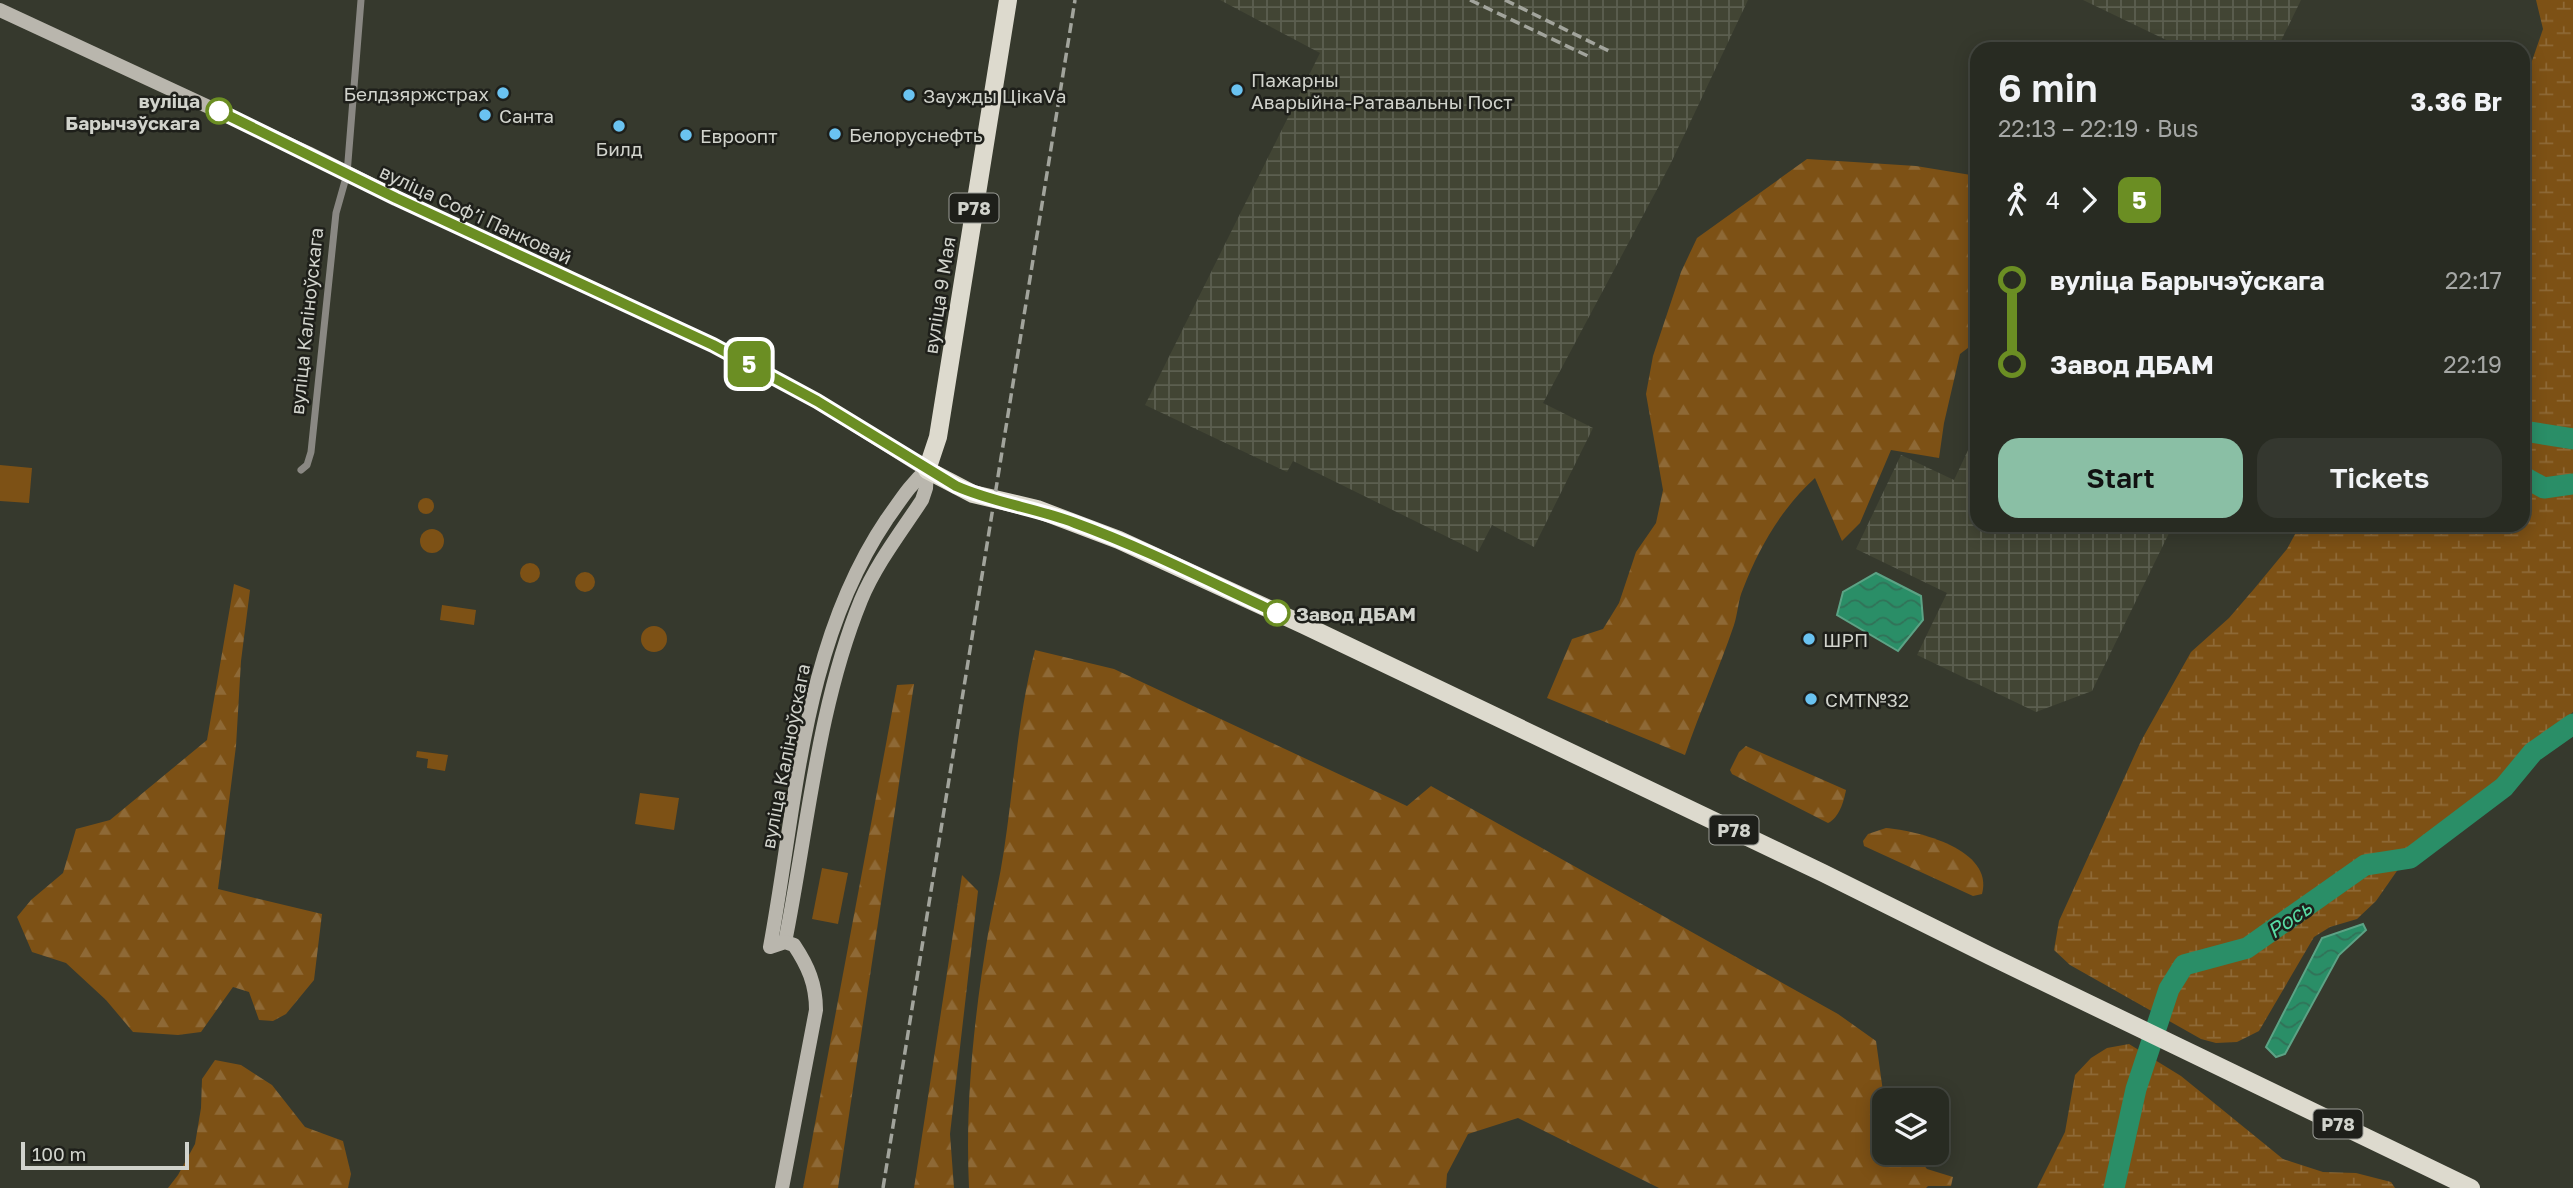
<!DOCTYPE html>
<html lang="en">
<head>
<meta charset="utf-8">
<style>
  :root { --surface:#282b22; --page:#34372f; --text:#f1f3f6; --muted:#a5a7a5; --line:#444740; --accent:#8abfa5 }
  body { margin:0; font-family:"Golos Text",sans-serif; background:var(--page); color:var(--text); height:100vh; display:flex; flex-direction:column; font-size:26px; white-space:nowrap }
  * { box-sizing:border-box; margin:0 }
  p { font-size:23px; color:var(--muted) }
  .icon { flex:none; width:38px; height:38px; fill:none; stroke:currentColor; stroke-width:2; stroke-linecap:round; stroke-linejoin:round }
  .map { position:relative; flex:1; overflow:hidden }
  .side { position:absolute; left:1970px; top:42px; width:560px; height:490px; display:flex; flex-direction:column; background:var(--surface); border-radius:21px; box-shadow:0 4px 18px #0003,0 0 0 2px var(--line) }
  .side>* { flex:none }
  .badge { padding:0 14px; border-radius:10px; font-size:24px; line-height:46px }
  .controls { position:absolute; left:1872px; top:1088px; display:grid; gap:14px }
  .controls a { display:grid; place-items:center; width:77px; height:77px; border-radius:14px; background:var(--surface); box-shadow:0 4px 18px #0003,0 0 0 2px var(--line); font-size:35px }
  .scale { position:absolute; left:21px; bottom:18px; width:168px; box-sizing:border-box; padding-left:7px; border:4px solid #d1d3cc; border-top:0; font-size:19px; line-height:24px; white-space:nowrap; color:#d1d3cc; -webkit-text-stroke:5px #1e1f1a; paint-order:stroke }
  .map>.badge { position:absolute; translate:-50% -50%; box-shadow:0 0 0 4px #fff }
  .legs { display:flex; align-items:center; gap:10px; height:77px; padding:0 28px; font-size:23px }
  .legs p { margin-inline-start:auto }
  .headline { display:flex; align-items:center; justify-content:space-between; height:119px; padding:0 28px }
  h1 { font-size:38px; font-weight:600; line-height:52px }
  .cta { display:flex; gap:14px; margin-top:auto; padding:14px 28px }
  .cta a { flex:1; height:80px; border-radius:21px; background:var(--accent); color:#111; font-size:28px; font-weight:600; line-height:80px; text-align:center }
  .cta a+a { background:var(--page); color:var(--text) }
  ul { padding:0 28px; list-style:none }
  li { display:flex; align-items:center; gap:24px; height:84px; font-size:26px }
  li i { display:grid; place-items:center; width:10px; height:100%; margin:0 9px; background:currentColor }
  li i::after { content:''; width:18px; height:18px; margin:-9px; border:5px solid; border-radius:50%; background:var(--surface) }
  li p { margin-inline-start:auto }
  li:first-child i { background:linear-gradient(#0000 50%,currentColor 0) }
  li:last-child i { background:linear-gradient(currentColor 50%,#0000 0) }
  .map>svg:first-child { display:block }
</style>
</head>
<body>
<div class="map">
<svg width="2573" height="1188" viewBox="0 0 2573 1188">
  <defs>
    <pattern id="industrial-grid" width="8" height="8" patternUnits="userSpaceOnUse" patternTransform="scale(1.75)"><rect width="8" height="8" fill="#424534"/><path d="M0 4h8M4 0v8" fill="none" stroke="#5c5f50"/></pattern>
    <pattern id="forest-firs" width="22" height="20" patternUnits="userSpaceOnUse" patternTransform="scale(1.75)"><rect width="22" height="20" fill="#7d5115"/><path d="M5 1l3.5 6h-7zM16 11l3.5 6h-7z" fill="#8e6936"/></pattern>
    <pattern id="wetland-marsh" width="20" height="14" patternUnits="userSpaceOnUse" patternTransform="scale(1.75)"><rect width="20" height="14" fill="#7d5115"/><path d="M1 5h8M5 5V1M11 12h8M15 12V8" fill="none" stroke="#8e6936"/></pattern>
    <pattern id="water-waves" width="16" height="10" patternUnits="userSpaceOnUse" patternTransform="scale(1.75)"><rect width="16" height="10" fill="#2a8e67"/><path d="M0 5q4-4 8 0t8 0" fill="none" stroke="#317258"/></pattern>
  </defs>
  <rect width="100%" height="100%" fill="#36392d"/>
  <g fill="url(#industrial-grid)">
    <path d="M1220,0h528l-78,165 -127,238 50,25 -59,119 -42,-22 -14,27 -185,-91 -6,11 -142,-67 175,-352z"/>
    <path d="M2083,0h218l-24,49h-92z"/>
    <path d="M1977,431l1,94h195l-81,166 -56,21 -119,-57 30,-62 -91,-44 45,-94 53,25z"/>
  </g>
  <g fill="url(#forest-firs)">
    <path d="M1807,159l109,7 61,10v165l-17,13 -16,69 -5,35 -48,-8 -31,73 -18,18 -27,-63c-33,30 -56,69 -72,111 -5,11 -5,24 -9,36 -15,44 -34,86 -49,130l-138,-57 25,-59 31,-10 16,-26 17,-51 20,-29 7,-33 -17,-96 7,-38 28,-84 16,-34z"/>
    <path d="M234,584l16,6 -9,71 -5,85 -18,143 104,25 -8,66 -28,34 -13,7 -14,-1 -10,-28 -16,-5 -32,45 -23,3 -45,-3 -27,-32 -40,-37 -34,-11 -15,-35 14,-17 32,-27 13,-44 34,-9 97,-80z"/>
    <path d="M1035,650l79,19 293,137 24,-20 407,228 38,27 9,65v47h29l13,16 26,8 -2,9h-23l-2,2h-267l-141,-70 -50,16 -21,40 -1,14h-477c-4,-85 5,-171 19,-254 5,-28 12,-56 16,-84 10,-66 14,-135 31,-200z"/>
    <path d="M914,684l-76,504h-35l94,-503z"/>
    <path d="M1746,746l100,44c-2,11 -7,28 -18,33l-96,-49 -2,-4 9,-18z"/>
    <path d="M1886,828c32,3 108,21 96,66l-9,2 -109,-50 -1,-5 5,-7z"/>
    <path d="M962,875l16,16 -28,243 4,54h-40z"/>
    <path d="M215,1060l26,5 31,20 33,42 38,14 8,33 -3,14h-180l10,-13 17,-31 6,-36 1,-29z"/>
  </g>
  <g fill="url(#wetland-marsh)">
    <path d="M2536,0h37v712l-56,48 -25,26 -77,59 -39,56 -19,18 -27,8 -16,10 -55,94 -22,11 -21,1 -15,-4 -131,-74 -16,-15 5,-29 82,-180 50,-89 38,-34 25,-29 33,-40 13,-24h224v-441l19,-55z"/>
    <path d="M2129,1044l52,32 102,83 40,13 33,1 35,9 4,6h-358l28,-56 10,-57 16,-17 16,-10z"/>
  </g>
  <g fill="#7d5115">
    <path d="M0,465l32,3 -3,35 -29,-2z"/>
    <circle cx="426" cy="506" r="8"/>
    <circle cx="432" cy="541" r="12"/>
    <circle cx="530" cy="573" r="10"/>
    <circle cx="585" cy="582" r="10"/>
    <path d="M442,605l34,5 -2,15 -34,-5z"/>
    <circle cx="654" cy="639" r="13"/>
    <path d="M417,751l31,4 -3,16 -18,-3 1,-9 -12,-2z"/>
    <path d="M640,793l39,5 -5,32 -39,-6z"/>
    <path d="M822,868l26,5 -10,51 -26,-5z"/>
  </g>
  <g fill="url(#water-waves)" stroke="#5ca385" stroke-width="2">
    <path d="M1876,573l45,23 2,24 -25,31 -61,-36 6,-23z"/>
    <path d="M2363,924l3,6 -27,25 -54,99 -9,3 -10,-10 56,-109z"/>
  </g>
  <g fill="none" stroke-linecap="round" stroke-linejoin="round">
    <g stroke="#2a8e67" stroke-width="21">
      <path d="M2524,431l49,8"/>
      <path d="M2524,477l20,11 29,-4"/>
      <path d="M2114,1188l22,-99 33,-100 15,-24 63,-17 118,-83 45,-7 94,-71 29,-35 40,-28"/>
    </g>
    <path stroke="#8a8883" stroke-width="7" d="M301,470l6,-5 4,-13 25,-239 11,-39 14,-174"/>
    <g stroke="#b9b6ad" stroke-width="14">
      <path d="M0,10l308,143 124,62 281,130 104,56 110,69"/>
      <path d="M785,942c23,-114 32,-234 76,-342 15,-36 40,-68 61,-100l4,-12 1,-18"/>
      <path d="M782,1188l34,-178c0,-26 -8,-44 -22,-65l-9,-3 -15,5c27,-145 32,-302 117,-428 13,-18 23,-35 40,-49"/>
    </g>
    <path stroke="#dddace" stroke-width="18" d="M1008,0l-70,437 -11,33 46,24 64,15 82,31 185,85 519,248 167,83 481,232"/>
    <g stroke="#a2a49c" stroke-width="3.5" stroke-dasharray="10 5" stroke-linecap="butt">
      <path d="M1470,0l120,57"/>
      <path d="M1505,0l106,52"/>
      <path d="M883,1188l192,-1188"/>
    </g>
  </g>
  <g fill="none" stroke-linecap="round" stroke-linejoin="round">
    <defs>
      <path id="line-1" d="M219,111l177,87 317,147 104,56 139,85c38,17 80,22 119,37 69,25 135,59 202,90"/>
    </defs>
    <use href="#line-1" stroke="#fff" stroke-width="16"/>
    <use href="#line-1" stroke="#6b8e23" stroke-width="10"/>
  </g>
  <g fill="#6ac3f1" stroke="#1e1f1a" stroke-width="2.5">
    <circle cx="1237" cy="90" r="7"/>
    <circle cx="503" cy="93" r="7"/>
    <circle cx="909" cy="95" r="7"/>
    <circle cx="485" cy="115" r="7"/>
    <circle cx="619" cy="126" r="7"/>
    <circle cx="835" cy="134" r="7"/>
    <circle cx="686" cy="135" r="7"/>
    <circle cx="1809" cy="639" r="7"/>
    <circle cx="1811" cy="699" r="7"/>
  </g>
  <g fill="#fff" stroke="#6b8e23" stroke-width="3.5">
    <circle cx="219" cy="111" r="12"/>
    <circle cx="1277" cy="613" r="12"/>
  </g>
  <g text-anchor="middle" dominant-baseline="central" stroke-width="5" stroke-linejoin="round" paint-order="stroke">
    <g fill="#1e1f1a" stroke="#9b9d97" stroke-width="2">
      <rect x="949.5" y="193.5" width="49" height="29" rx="5"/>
      <rect x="1709.5" y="815.5" width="49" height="29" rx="5"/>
      <rect x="2313.5" y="1109.5" width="49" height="29" rx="5"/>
    </g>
    <g font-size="18" font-weight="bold" fill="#d1d3cc">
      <text x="974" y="208">Р78</text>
      <text x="1734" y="830">Р78</text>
      <text x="2338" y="1124">Р78</text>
    </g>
    <g font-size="19" fill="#d1d3cc" stroke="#1e1f1a" text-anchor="start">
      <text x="1251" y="79">Пажарны<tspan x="1251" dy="22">Аварыйна-Ратавальны Пост</tspan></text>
      <text x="489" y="93" text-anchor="end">Белдзяржстрах</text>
      <text x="923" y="95">Заужды ЦікаVа</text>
      <text x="499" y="115">Санта</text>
      <text x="849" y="134">Белоруснефть</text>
      <text x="700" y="135">Евроопт</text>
      <text x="619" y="148" text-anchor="middle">Билд</text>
      <text x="1823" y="639">ШРП</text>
      <text x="1825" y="699">СМТ№32</text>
    </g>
    <g font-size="19" font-weight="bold" fill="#d1d3cc" stroke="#1e1f1a" text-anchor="end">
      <text x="200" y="100">вуліца<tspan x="200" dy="22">Барычэўскага</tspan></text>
      <text x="1296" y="613" text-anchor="start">Завод ДБАМ</text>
    </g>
    <g font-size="19" fill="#d1d3cc" stroke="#1e1f1a">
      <text transform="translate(476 214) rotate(25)">вуліца Софʼі Панковай</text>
      <text transform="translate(939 295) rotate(-81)">вуліца 9 Мая</text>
      <text transform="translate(306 321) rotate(-84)">вуліца Каліноўскага</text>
      <text transform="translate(785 756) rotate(-79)">вуліца Каліноўскага</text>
    </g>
    <g font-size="21" font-style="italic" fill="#58dba4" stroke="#1e1f1a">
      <text transform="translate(2289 919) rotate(-35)">Рось</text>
    </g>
  </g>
</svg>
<div class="controls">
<a><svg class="icon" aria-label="layers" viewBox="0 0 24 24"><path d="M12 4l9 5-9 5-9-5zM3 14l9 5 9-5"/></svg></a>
</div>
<div class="scale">100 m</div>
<b class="badge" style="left:749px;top:364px;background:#6b8e23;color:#fff">5</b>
<section class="side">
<div class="headline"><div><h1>6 min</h1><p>22:13 – 22:19 · Bus</p></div><b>3.36 Br</b></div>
<div class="legs"><svg class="icon" aria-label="walk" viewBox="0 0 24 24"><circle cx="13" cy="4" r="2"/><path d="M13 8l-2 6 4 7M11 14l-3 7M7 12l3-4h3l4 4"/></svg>4<svg class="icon" aria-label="forward" viewBox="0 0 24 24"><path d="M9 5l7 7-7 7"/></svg><b class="badge" style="background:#6b8e23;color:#fff">5</b></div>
<ul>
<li><i style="color:#6b8e23"></i><b>вуліца Барычэўскага</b><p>22:17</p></li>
<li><i style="color:#6b8e23"></i><b>Завод ДБАМ</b><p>22:19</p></li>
</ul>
<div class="cta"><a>Start</a><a>Tickets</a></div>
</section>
</div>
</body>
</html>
